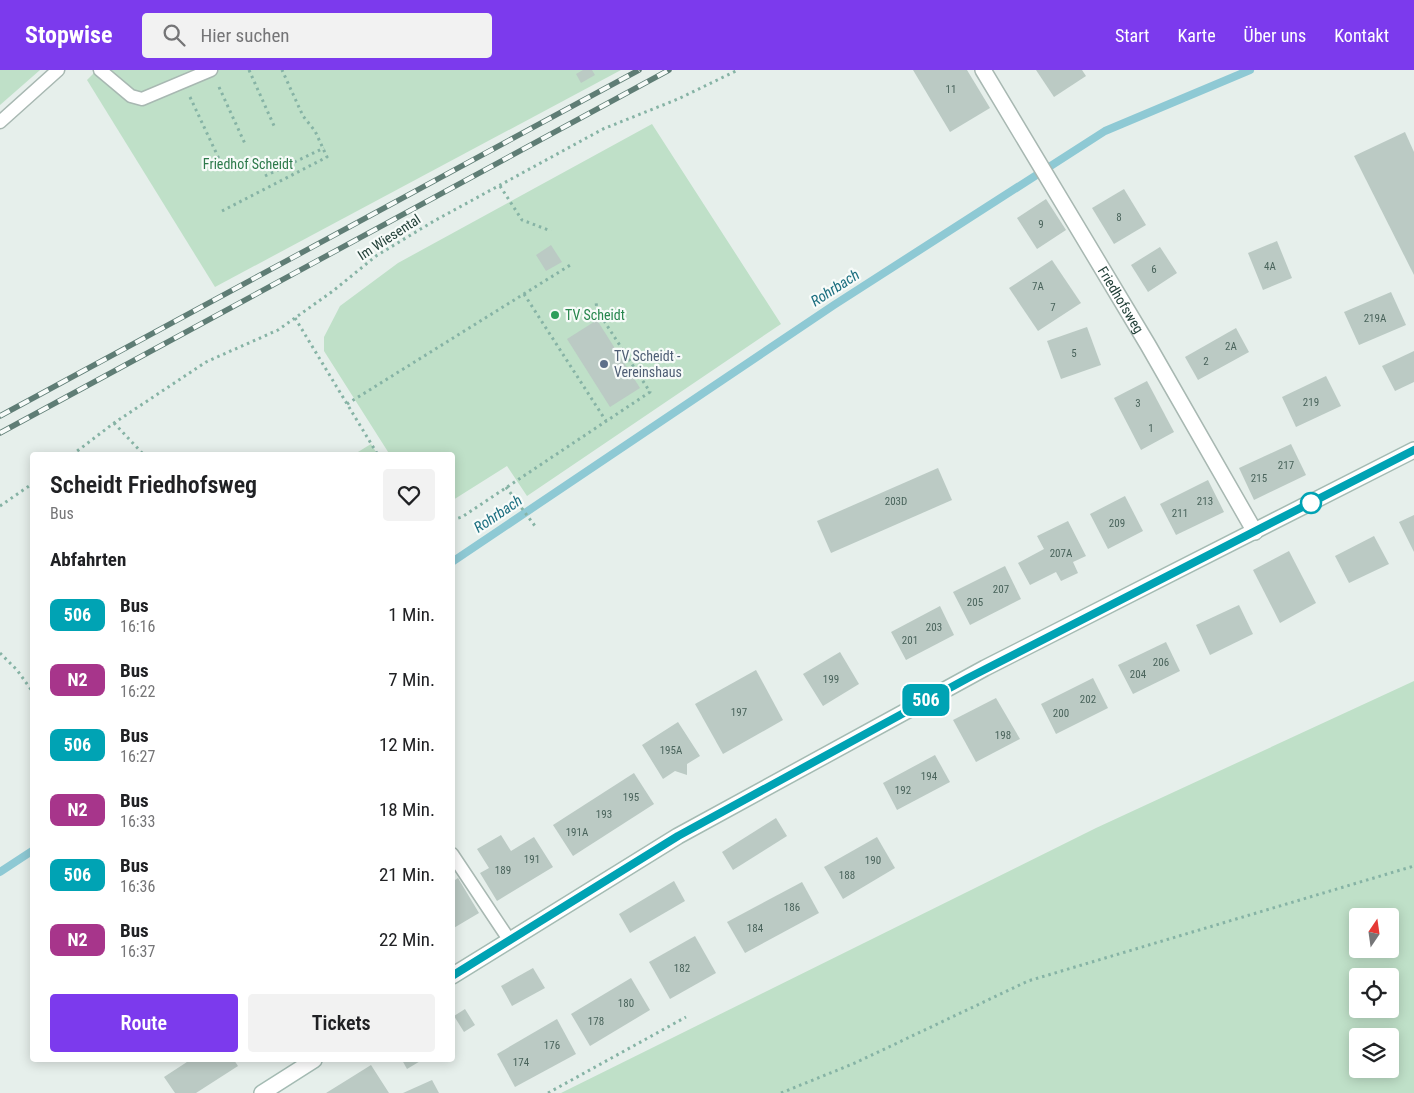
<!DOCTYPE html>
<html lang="de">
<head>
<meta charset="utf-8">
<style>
  :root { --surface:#fff; --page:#f2f2f2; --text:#202124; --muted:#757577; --accent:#7c3aed }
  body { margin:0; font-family:"Roboto Condensed",sans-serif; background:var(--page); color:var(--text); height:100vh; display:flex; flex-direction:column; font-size:19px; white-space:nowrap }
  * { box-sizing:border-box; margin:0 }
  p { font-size:16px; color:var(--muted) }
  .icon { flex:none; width:28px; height:28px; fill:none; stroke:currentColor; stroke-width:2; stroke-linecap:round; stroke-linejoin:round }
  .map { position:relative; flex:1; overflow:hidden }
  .sheet { position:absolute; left:30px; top:382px; width:425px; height:610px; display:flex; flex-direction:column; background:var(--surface); border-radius:5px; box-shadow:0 2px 12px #0003 }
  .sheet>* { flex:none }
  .badge { padding:0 10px; border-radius:8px; font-size:18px; line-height:32px }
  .needle { width:32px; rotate:13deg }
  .tools { position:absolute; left:1349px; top:838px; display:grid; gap:10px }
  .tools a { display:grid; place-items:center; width:50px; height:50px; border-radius:5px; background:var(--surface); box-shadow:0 2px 12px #0003; font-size:25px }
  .map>.badge { position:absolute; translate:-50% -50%; box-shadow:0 0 0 2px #fff }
  h2 { padding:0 20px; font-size:19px; line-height:45px }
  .round { display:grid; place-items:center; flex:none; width:52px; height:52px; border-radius:5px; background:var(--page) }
  .headline { display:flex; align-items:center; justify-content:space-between; height:85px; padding:0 20px }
  h1 { font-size:24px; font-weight:600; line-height:38px }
  .action { display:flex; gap:10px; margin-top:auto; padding:10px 20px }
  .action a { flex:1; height:58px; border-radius:5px; background:var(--accent); color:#fff; font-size:20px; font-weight:600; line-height:58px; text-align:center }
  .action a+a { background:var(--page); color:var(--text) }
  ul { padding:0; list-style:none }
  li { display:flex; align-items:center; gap:15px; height:65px; padding:0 20px }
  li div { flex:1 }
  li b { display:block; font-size:19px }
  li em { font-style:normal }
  li .badge { min-width:55px; font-weight:700; text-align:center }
  header { display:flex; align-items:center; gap:30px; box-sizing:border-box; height:70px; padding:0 25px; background:var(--accent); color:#fff }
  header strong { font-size:24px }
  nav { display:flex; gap:28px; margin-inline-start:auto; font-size:18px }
  .search { width:350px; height:45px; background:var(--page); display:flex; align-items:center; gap:12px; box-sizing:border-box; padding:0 18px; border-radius:5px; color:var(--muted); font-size:19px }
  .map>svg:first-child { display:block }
</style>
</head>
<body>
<header>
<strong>Stopwise</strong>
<div class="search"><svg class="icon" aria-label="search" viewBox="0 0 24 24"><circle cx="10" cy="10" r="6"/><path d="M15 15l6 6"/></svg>Hier suchen</div>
<nav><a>Start</a><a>Karte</a><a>Über uns</a><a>Kontakt</a></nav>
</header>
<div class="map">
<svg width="1414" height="1023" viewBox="0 0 1414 1023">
  <rect width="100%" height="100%" fill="#e6efeb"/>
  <g fill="#bfe0c8" fill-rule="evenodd">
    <path d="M0,0h40l-40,35z"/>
    <path d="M97,0h524l-406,217 -128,-207z"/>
    <path d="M652,54l129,200 -254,172 -20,-30 -54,34 -1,-45h-62l-66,-104v-14l16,-31 58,-43z"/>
    <path d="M371,374l7,11h-25z"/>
    <path d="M1414,611v412h-853l535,-265zM1358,846h32v33h-32zM1358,906h32v33h-32zM1358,966h32v33h-32z"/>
  </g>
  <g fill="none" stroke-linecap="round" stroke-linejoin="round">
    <g stroke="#8ec9d4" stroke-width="8">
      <path d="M452,492l382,-257 271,-174 145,-61"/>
      <path d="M0,802l32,-21"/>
    </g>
  </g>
  <g fill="#bbcac4">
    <path d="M583,0h9l3,5 -14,8 -5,-9z"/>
    <path d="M913,0h54l23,38 -40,24z"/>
    <path d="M1036,0h46l4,6 -32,21z"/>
    <path d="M1405,62l9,20v123l-60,-119z"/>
    <path d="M1124,119l22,36 -32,19 -22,-36z"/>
    <path d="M1046,129l20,31 -29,19 -20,-31z"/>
    <path d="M1277,171l15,37 -29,12 -15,-37z"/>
    <path d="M551,175l11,17 -16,9 -10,-16z"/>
    <path d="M1160,177l17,26 -29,19 -17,-27z"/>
    <path d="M1052,190l29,43 -43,28 -29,-43z"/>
    <path d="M1391,222l15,33 -47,20 -15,-33z"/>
    <path d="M597,250l43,68 -30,19 -43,-68z"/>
    <path d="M1087,257l14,38 -40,14 -14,-38z"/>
    <path d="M1236,258l13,24 -51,28 -13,-23z"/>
    <path d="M1414,281v31l-19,9 -13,-25z"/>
    <path d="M1326,306l15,30 -45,21 -14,-30z"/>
    <path d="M1147,311l27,51 -33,18 -27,-52z"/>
    <path d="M1291,374l15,31 -52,25 -15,-32z"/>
    <path d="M938,398l14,32 -121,53 -14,-32z"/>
    <path d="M1208,410l16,32 -48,23 -16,-31z"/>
    <path d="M1125,426l18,35 -35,18 -18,-35z"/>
    <path d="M1414,445v37l-15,-30z"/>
    <path d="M1068,451l18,35 -13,6 5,11 -17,8 -5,-9 -26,13 -12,-22 26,-14 -7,-13z"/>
    <path d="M1374,466l15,28 -40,19 -14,-27z"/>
    <path d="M1289,481l27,52 -36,20 -27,-53z"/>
    <path d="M1005,496l16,33 -51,26 -17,-33z"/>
    <path d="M1239,535l14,29 -43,21 -14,-30z"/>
    <path d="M940,536l14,29 -48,25 -15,-28z"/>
    <path d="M1166,572l14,29 -47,23 -15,-29z"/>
    <path d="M840,582l19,32 -36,22 -20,-32z"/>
    <path d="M756,600l27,50 -60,34 -28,-50z"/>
    <path d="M1093,608l15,30 -52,26 -15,-30z"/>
    <path d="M996,628l24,41 -44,23 -23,-42z"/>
    <path d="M678,652l22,34 -13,8v11l-12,-4 -12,8 -21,-34z"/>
    <path d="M935,685l15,27 -53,28 -14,-27z"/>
    <path d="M634,703l20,31 -81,52 -20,-31z"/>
    <path d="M776,748l11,18 -54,34 -11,-18z"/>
    <path d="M501,765l10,16 23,-14 19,30 -56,34 -17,-28 9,-5 -12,-19z"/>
    <path d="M877,767l18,31 -52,31 -19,-32z"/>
    <path d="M458,808l21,35 -27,16v-47z"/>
    <path d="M674,811l11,20 -55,32 -11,-19z"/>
    <path d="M802,812l17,31 -74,40 -18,-31z"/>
    <path d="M695,866l21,37 -46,26 -21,-37z"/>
    <path d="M533,898l12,20 -33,18 -11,-20z"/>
    <path d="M631,908l19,32 -60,36 -19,-32z"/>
    <path d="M465,939l10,16 -11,7 -10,-16z"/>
    <path d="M557,949l19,35 -61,33 -18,-33z"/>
    <path d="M190,990h44l4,6 -42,27h-21l-11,-16z"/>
    <path d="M402,990h20l-15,9z"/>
    <path d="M371,995l18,28h-63l21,-13z"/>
    <path d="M432,1010l7,13h-36z"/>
  </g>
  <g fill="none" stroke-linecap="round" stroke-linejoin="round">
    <defs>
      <g id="service">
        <path d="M100,0l31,26 11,3 69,-29"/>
        <path d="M0,52l58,-52"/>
        <path d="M452,784l58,87"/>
      </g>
      <g id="minor">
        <path id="s1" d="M983,0l165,275 107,187"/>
      </g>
      <g id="secondary">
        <path d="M452,906l226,-140 307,-168 429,-218"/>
        <path d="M262,1023l52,-33"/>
      </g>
    </defs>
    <use href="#service" stroke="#a8b8b2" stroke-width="15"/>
    <use href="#minor" stroke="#a8b8b2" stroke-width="18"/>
    <use href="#secondary" stroke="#a4bbb3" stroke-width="18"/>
    <g stroke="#86b3a5" stroke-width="3" stroke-dasharray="2.5 4" stroke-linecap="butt">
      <path d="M249,0l26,58"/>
      <path d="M219,17l27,59"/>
      <path d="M190,27l30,64"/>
      <path d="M265,106l59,-28"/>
      <path d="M500,116l22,34 29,11"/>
      <path d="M222,141l105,-54 -12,-26 -12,-15 -21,-46"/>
      <path d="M524,224l82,127"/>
      <path d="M295,248l83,137"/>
      <path d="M347,334l225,-140"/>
      <path d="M114,353l30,32"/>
      <path d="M72,385l42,-32 92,-61 72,-32 55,-39 43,-35 58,-35 169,-92 75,-30 60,-29"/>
      <path d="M506,417l29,39"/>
      <path d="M0,436l32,-22"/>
      <path d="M452,450l10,-3 188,-125 -53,-82 -1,-8"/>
      <path d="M0,583l17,17 15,21"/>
      <path d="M548,1023l138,-76"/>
      <path d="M781,1023l74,-30 173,-82 386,-115"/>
    </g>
    <use href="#service" stroke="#fff" stroke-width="12"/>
    <use href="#minor" stroke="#fff" stroke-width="15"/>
    <use href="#secondary" stroke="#fff" stroke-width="15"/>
    <defs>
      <g id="rail">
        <path d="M0,346l639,-346"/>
        <path d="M0,363l669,-363"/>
      </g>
    </defs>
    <use href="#rail" stroke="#5f7d75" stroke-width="5.5"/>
    <use href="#rail" stroke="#f7fbf9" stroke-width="4" stroke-dasharray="11" stroke-linecap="butt"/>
  </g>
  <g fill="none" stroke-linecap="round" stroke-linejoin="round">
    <defs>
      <path id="line" d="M452,906l226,-140 290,-158 446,-228"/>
    </defs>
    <use href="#line" stroke="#fff" stroke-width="11"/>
    <use href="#line" stroke="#00a3b4" stroke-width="8"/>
  </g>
  <circle fill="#2e9e5b" stroke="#f7fbf9" stroke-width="2" cx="555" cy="245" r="5"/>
  <circle fill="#5c6f8a" stroke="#f7fbf9" stroke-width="2" cx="604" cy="294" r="5"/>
  <circle fill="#fff" stroke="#00a3b4" stroke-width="2.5" cx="1311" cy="433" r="10"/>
  <g text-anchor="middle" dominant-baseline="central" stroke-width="4.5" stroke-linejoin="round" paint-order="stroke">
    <g font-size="11" fill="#4a645c">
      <text x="951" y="19">11</text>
      <text x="1119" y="147">8</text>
      <text x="1041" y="154">9</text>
      <text x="1270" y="196">4A</text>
      <text x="1154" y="199">6</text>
      <text x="1038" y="216">7A</text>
      <text x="1053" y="237">7</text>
      <text x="1375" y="248">219A</text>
      <text x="1231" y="276">2A</text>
      <text x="1074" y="283">5</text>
      <text x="1206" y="291">2</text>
      <text x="1311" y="332">219</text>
      <text x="1138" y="333">3</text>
      <text x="1151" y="358">1</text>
      <text x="1286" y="395">217</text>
      <text x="1259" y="408">215</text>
      <text x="896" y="431">203D</text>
      <text x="1205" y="431">213</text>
      <text x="1180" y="443">211</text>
      <text x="1117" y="453">209</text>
      <text x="1061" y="483">207A</text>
      <text x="1001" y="519">207</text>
      <text x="975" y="532">205</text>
      <text x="934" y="557">203</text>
      <text x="910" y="570">201</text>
      <text x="1161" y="592">206</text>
      <text x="1138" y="604">204</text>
      <text x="831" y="609">199</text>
      <text x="1088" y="629">202</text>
      <text x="739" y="642">197</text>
      <text x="1061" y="643">200</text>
      <text x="1003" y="665">198</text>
      <text x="671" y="680">195A</text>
      <text x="929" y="706">194</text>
      <text x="903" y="720">192</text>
      <text x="631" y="727">195</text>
      <text x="604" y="744">193</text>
      <text x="577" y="762">191A</text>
      <text x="532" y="789">191</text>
      <text x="873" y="790">190</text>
      <text x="503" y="800">189</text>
      <text x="847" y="805">188</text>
      <text x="792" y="837">186</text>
      <text x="755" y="858">184</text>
      <text x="682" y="898">182</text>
      <text x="626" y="933">180</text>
      <text x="596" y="951">178</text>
      <text x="552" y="975">176</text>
      <text x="521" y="992">174</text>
    </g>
    <g font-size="14" fill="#2d7a4b" stroke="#f7fbf9">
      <text x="248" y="94">Friedhof Scheidt</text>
    </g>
    <g font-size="14" fill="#24423a" stroke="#f7fbf9">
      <text transform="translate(389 167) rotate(-33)">Im Wiesental</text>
      <text stroke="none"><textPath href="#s1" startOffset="268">Friedhofsweg</textPath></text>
    </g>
    <g font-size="14" fill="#27864d" stroke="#f7fbf9" text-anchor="start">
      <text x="565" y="245">TV Scheidt</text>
    </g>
    <g font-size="14" fill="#4e5e75" stroke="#f7fbf9" text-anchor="start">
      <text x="614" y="286">TV Scheidt -<tspan x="614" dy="16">Vereinshaus</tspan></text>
    </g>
    <g font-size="15" font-style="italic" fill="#1c6f80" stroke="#f7fbf9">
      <text transform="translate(835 218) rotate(-33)">Rohrbach</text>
      <text transform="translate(498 444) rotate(-34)">Rohrbach</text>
    </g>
  </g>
</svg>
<div class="tools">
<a><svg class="needle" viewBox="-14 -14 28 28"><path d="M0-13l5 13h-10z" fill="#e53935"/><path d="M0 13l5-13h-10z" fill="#757577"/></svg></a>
<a><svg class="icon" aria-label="locate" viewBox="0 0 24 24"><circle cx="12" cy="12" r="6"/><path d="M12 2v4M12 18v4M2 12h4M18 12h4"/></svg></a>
<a><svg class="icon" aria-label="layers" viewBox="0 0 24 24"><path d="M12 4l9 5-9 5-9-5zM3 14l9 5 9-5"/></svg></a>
</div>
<b class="badge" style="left:926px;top:630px;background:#00a3b4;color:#fff">506</b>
<section class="sheet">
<div class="headline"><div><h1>Scheidt Friedhofsweg</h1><p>Bus</p></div><a class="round"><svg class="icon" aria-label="heart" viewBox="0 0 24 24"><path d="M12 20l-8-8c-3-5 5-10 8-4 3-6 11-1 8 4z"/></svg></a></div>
<h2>Abfahrten</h2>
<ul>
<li><span class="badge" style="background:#00a3b4;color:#fff">506</span><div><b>Bus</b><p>16:16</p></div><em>1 Min.</em></li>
<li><span class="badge" style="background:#a7358b;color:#fff">N2</span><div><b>Bus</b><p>16:22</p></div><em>7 Min.</em></li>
<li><span class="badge" style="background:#00a3b4;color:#fff">506</span><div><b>Bus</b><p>16:27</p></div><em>12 Min.</em></li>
<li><span class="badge" style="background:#a7358b;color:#fff">N2</span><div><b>Bus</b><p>16:33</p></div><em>18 Min.</em></li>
<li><span class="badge" style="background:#00a3b4;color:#fff">506</span><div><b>Bus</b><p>16:36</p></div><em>21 Min.</em></li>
<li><span class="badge" style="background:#a7358b;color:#fff">N2</span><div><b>Bus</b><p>16:37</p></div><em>22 Min.</em></li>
</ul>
<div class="action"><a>Route</a><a>Tickets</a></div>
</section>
</div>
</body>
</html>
